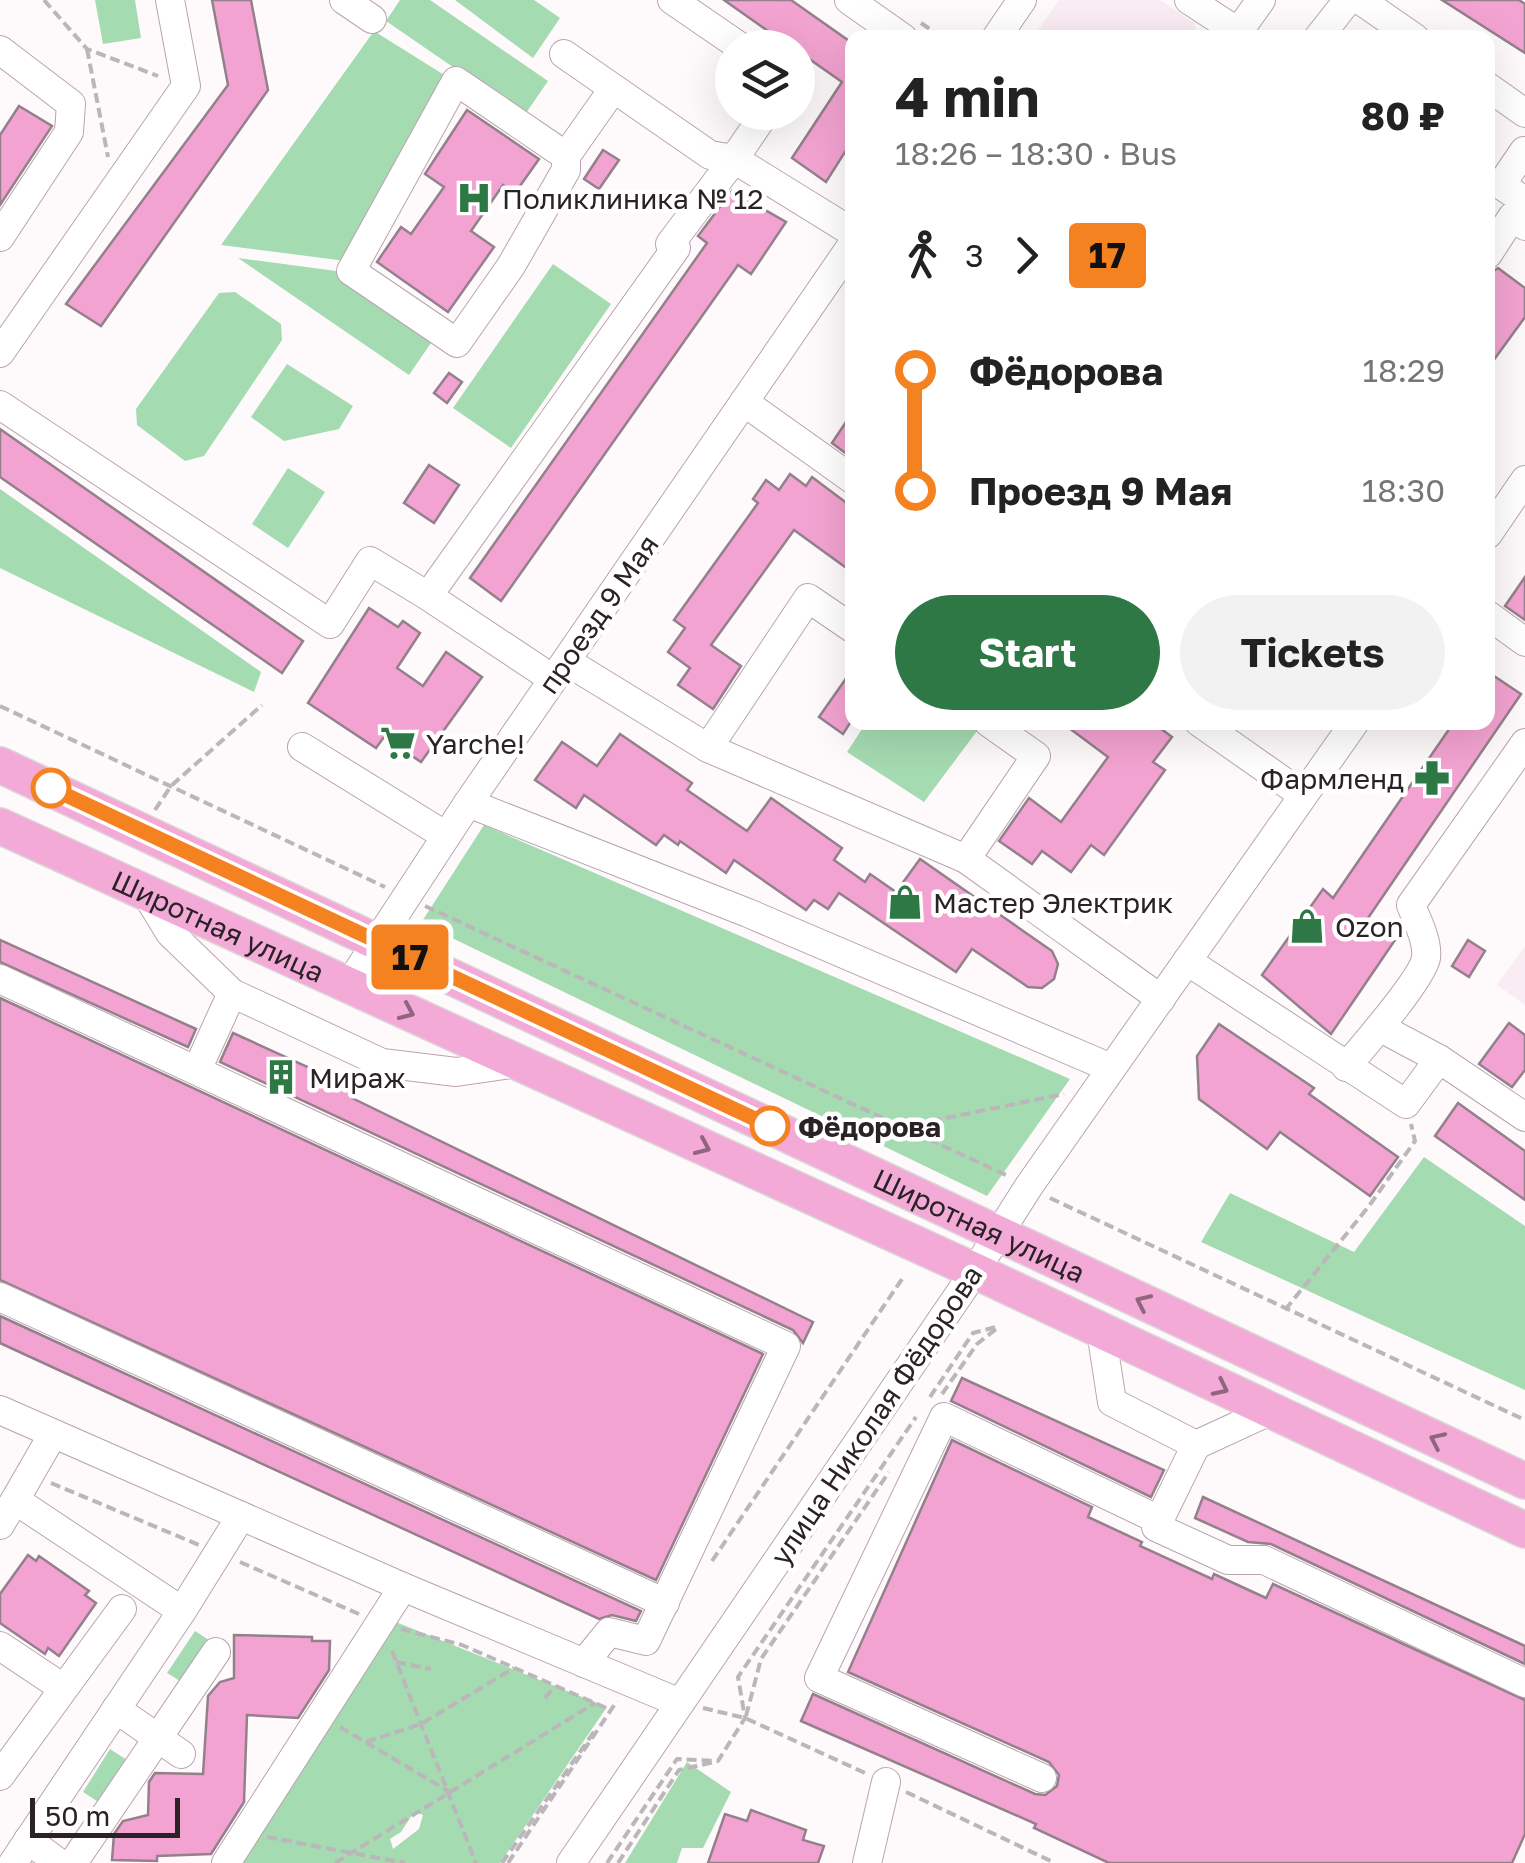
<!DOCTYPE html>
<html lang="en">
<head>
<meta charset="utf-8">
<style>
  :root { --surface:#fff; --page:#f2f2f2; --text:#222; --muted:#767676; --accent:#2e7846 }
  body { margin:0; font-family:"Golos Text",sans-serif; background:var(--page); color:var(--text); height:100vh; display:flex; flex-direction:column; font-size:38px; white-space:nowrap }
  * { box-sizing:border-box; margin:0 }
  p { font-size:32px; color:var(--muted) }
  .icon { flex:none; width:55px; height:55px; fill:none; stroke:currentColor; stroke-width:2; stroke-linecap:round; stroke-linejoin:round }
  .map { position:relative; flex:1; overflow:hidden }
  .sheet { position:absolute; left:845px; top:30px; width:650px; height:700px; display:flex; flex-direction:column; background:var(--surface); border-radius:20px; box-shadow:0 10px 40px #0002 }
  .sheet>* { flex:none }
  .badge { padding:0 20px; border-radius:8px; font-size:35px; line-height:65px }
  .controls { position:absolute; left:715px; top:30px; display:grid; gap:20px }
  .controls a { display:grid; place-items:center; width:100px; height:100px; border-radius:50%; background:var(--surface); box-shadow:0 10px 40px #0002; font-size:50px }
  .scale { position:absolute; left:30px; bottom:25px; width:150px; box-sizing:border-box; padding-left:10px; border:5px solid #2a2226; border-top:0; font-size:28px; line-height:35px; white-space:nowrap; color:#2a2226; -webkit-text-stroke:8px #fff; paint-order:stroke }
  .map>.badge { position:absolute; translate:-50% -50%; box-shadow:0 0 0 5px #fff }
  .legs { display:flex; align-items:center; gap:15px; height:110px; padding:0 50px; font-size:32px }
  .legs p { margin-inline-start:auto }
  .summary { display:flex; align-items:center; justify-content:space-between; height:170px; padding:0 50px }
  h1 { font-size:55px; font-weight:700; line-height:75px }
  .action { display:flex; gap:20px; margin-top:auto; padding:20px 50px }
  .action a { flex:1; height:115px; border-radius:60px; background:var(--accent); color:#fff; font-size:40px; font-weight:700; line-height:115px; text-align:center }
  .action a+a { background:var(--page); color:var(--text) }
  ul { padding:0 50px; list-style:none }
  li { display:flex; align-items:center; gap:35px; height:120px; font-size:38px }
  li i { display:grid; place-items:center; width:15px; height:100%; margin:0 12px; background:currentColor }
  li i::after { content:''; width:25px; height:25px; margin:-12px; border:8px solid; border-radius:50%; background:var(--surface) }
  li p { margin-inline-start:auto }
  li:first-child i { background:linear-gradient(#0000 50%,currentColor 0) }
  li:last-child i { background:linear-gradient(currentColor 50%,#0000 0) }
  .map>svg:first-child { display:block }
</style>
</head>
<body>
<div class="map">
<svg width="1525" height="1863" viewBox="0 0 1525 1863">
  <rect width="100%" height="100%" fill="#fefafc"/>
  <g fill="#f9edf3">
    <path d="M1059,0h101l33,22 5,12 5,3h-170z"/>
    <path d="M1525,946v59l-28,-20z"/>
  </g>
  <g fill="#a5dbb1" fill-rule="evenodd">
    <path d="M95,0h40l6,38 -38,6z"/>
    <path d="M400,0h30l118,81 -24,35 -138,-95z"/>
    <path d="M455,0h79l26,18 -27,40z"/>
    <path d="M374,31l75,47 -103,183 -125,-16z"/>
    <path d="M238,258l98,13 97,69 -24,35z"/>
    <path d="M553,264l58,40 -100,144 -58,-40z"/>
    <path d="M235,292l46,32 1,16 -78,116 -19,5 -48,-36 -1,-16 83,-116z"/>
    <path d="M287,364l66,42 -14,23 -55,12 -33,-24z"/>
    <path d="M288,468l37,24 -37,56 -36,-24z"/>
    <path d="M0,489l261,183 -7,20 -254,-124z"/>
    <path d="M973,722l7,5 -56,75 -77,-50 19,-29z"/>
    <path d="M484,825l586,254 -83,117 -566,-273z"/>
    <path d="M1424,1157l101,69v164l-324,-148 29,-49 124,59z"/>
    <path d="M386,1618l221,89 -107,156h-265zM414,1812l9,3 -4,14 -26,20 -3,-10 11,-7z"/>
    <path d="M195,1631l20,13 -27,42 -21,-13z"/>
    <path d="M110,1749l20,13 -27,43 -20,-13z"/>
    <path d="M687,1762l44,30 -28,56h-21l-5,15h-52z"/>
  </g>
  <g fill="#f3a3d1" stroke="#94808b" stroke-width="2.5">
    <path d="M212,0h39l17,90 -167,236 -35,-22 162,-219z"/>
    <path d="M724,0h67l61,43v98l-26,41 -34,-24 50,-76 -44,-31v-3h-6z"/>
    <path d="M1442,0h77l6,4v49z"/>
    <path d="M19,106l33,20 -52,79v-70z"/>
    <path d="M467,110l72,49 -24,34 -12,-8 -32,46 23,16 -46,65 -71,-50 24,-35 10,7 33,-47 -19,-13z"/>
    <path d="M603,150l16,10 -20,29 -15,-10z"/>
    <path d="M732,191l54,31 -35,52 -13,-9 -237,336 -31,-23 237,-335 -9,-7z"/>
    <path d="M1498,268l27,20v29l-37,51v-93z"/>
    <path d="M449,373l13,9 -15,21 -13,-10z"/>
    <path d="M852,413v45l-20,-15z"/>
    <path d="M0,429l303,212 -21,32 -282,-196z"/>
    <path d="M429,465l30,20 -25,38 -30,-20z"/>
    <path d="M790,474l16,12 6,-9 40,30v65l-58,-42 -83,115 30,21 -28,43 -35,-24 12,-17 -22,-16 17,-24 -11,-8 84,-117 -5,-4 13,-19 13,10z"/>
    <path d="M1525,577v43l-20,-14z"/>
    <path d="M369,608l29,19 5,-6 17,12 -23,35 26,18 23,-34 36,25 -61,85 -37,-25 -8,11 -68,-45z"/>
    <path d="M852,670v50l-9,14 -24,-17z"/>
    <path d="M1488,672l33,22 -155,227 29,19 -64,94 -69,-59 61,-86 10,9 121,-176h34z"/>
    <path d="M1061,722h91l20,15 -19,25 12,8 -61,85 -13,-10 -20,27 -29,-21 -10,13 -33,-23 30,-43 32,24 47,-65z"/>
    <path d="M620,734l72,49 -5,7 60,41 24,-33 71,50 -8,12 31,22 5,-8 26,18 24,-33 132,92 6,13 -4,15 -12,9 -14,-1 -56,-38 -16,23 -117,-79 -11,16 -14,-9 -8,10 -72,-50 -8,13 -46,-32 -2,4 -14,-10 -8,10 -72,-50 -8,13 -41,-28 27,-38 35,24z"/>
    <path d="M0,940l196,89 -8,18 -188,-85z"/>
    <path d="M1468,940l17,11 -16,26 -17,-11z"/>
    <path d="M0,998l763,356 -107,226 -656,-300z"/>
    <path d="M1509,1023l16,12v35l-13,17 -33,-23z"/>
    <path d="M1219,1024l95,64 -5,6 89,63 -28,39 -90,-64 -13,17 -68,-50 -2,-43z"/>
    <path d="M233,1033l123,56 -4,9 461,224 -10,21 -10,-13 -573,-268z"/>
    <path d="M1458,1103l67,48v49l-90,-64z"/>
    <path d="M0,1316l641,295 -5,10 -24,-6 -13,4 -599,-276z"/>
    <path d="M962,1378l202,92 -13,27 -200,-96z"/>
    <path d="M952,1440l140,67 -4,10 54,25 -2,4 72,33 2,-5 52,24 7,-14 252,116v134l-13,29h-403l-75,-35 2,-4 -235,-103 12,-27 222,100 10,1 12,-9 2,-11 -10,-13 -201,-90z"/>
    <path d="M1203,1497l322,149v18l-254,-120 -23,-2 -53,-24z"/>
    <path d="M28,1555l8,6 3,-5 50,35 -4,4 11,8 -37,53 -11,-8 -3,6 -45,-31v-29z"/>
    <path d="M234,1635l78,2v4h18l-1,29 -31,48 -51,-3 -3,87 -33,52 -54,2v5l-45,-1 2,-26 9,-13 25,-6 1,-33 6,-9 48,1 5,-78 12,-14 14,-4z"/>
    <path d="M751,1810l55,20 -3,10 21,6 -6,17h-110l17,-49 22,7z"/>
  </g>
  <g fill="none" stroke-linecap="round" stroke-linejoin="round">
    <defs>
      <g id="minor">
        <path d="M344,0l28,19"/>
        <path d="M672,0l70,48"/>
        <path d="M849,0l54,38"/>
        <path d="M1189,0l49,32 23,-32"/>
        <path d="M1360,0l55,38"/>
        <path d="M996,38l26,-38"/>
        <path d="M1318,38l30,-38"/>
        <path d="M0,50l71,54 -2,28 -69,105"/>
        <path d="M564,54l146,101 24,4 32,-47"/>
        <path d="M1488,87l37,26"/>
        <path d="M1524,151l-23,34 24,16"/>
        <path d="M566,156l-110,-75 -105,190 106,72 54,-77 55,-96v-14l47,-67"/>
        <path d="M1488,254l24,-37 13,9"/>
        <path d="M0,353l186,-267 -16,-86"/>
        <path d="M744,402l108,77"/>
        <path d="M0,405l330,219 40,-63 58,35"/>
        <path d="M1488,534l37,-54"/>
        <path d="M1488,615l37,27"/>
        <path d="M566,661l142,87 258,111 195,140"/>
        <path d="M553,679l-125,-83 248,-348 -6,-4 64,-85 118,73"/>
        <path d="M1199,722l104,73"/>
        <path d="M302,747l144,89"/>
        <path d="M708,748l100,-150 44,30"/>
        <path d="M468,803l280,110 363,155"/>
        <path d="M966,859l70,-103 -48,-34"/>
        <path d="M145,892l25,41 62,60 150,70 74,9 62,-9"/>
        <path d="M1187,961l219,143 33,-45 86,58"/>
        <path d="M0,979l786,367 -140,295 -37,-9 -25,31"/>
        <path d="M348,986l120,-183 384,-558"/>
        <path d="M1381,1028l58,31"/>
        <path d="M1346,1067c16,-19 76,-88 80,-109 2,-18 -9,-37 -15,-53l114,-162"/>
        <path d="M197,1070l35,-77"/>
        <path d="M0,1297l665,306"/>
        <path d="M1101,1331l11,71 84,43 74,-34"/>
        <path d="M0,1410l403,177 277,116"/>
        <path d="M1196,1445l-40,82 72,33h36l261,123"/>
        <path d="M15,1500l38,-66"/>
        <path d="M0,1525l15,-25 167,111"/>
        <path d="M0,1646l63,42"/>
        <path d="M116,1709l65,45"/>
        <path d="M0,1776l122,-167"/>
        <path d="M1042,1778l-223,-100 125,-261 215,103"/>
        <path d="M28,1840l31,23"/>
        <path d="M13,1863l169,-252 59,-95"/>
        <path d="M73,1863l143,-211"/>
        <path d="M226,1863l177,-276"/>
        <path d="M571,1863l404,-592 54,-85 326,-464"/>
        <path d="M867,1863l19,-81"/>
      </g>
      <g id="major">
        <path id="s1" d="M0,765l1525,716"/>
        <path id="s2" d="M0,826l975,445 550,259"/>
      </g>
    </defs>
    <use href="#minor" stroke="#b9a4af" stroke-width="30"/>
    <use href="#major" stroke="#d9d7d8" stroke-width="38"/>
    <g stroke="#bbb6b9" stroke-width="4" stroke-dasharray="10 5" stroke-linecap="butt">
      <path d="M44,0l43,49 71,27"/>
      <path d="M921,23l22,15"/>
      <path d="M87,49l21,108"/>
      <path d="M0,706l385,181"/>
      <path d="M155,810l16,-24 91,-81"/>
      <path d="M425,906l581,269"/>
      <path d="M902,1127l162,-33"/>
      <path d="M1050,1198l475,222"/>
      <path d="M1285,1310l84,-104 46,-65 -4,-17"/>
      <path d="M942,1394l35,-50 19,-15"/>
      <path d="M930,1397l43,-64 27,-7"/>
      <path d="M51,1483l148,62"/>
      <path d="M712,1561l192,-285"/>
      <path d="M240,1562l119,52"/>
      <path d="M401,1629l61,16 149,65"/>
      <path d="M392,1651l84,212"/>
      <path d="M396,1662l35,7"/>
      <path d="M545,1698l10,-12"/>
      <path d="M703,1708l42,10 120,55"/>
      <path d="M746,1716l15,-57 128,-187"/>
      <path d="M340,1727l108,64"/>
      <path d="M366,1742l55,-18 93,-56"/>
      <path d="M906,1792l149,71"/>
      <path d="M267,1837l138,26"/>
      <path d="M335,1863l260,-160"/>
      <path d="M502,1863l94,-134"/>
      <path d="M508,1863l109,-162"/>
      <path d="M607,1863l70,-104 41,2 27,-43 -7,-41 178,-260"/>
      <path d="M618,1863l61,-93 35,-8"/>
    </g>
    <use href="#minor" stroke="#fff" stroke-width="28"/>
    <use href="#major" stroke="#f4aad7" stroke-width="35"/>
  </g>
  <defs><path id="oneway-chevron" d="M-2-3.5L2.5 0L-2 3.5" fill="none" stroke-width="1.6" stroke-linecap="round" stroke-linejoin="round" transform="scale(2.5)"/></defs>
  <g stroke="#8f667e">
    <use href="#oneway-chevron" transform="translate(407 1012) rotate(24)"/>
    <use href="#oneway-chevron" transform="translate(703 1147) rotate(24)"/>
    <use href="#oneway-chevron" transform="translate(1143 1302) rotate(-155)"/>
    <use href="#oneway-chevron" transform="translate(1221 1388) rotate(26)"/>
    <use href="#oneway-chevron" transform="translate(1437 1440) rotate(-155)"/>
  </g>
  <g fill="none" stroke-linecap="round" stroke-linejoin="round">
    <defs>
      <path id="line-1" d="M51,788l719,338"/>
    </defs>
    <use href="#line-1" stroke="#fff" stroke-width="22"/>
    <use href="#line-1" stroke="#f58220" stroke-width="15"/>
  </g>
  <defs>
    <symbol id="hospital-bare" viewBox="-9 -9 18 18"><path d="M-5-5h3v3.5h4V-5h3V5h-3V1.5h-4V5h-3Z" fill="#2e7846" stroke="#fff" stroke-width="2.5" paint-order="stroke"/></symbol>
    <symbol id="supermarket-bare" viewBox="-9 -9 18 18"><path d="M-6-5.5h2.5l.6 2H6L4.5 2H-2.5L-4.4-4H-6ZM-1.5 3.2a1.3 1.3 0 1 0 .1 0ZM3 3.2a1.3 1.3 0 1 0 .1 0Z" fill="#2e7846" stroke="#fff" stroke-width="2.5" paint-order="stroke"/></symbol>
    <symbol id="pharmacy-bare" viewBox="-9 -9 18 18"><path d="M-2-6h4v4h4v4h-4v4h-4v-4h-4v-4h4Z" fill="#2e7846" stroke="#fff" stroke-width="2.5" paint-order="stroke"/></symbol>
    <symbol id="shop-bare" viewBox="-9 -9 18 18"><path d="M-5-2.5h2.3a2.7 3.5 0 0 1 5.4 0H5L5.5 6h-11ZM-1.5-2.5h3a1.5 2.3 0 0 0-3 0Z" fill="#2e7846" stroke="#fff" stroke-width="2.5" paint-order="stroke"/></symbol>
    <symbol id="building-bare" viewBox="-9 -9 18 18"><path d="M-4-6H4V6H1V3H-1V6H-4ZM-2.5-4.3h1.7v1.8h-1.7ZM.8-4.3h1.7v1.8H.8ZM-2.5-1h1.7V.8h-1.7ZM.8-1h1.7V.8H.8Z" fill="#2e7846" stroke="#fff" stroke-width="2.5" paint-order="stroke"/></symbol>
  </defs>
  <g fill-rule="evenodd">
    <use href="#hospital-bare" x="449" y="173" width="50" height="50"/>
    <use href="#supermarket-bare" x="373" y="718" width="50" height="50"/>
    <use href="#pharmacy-bare" x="1407" y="753" width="50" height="50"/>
    <use href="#shop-bare" x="880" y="877" width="50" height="50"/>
    <use href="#shop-bare" x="1282" y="901" width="50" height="50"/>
    <use href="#building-bare" x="256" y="1052" width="50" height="50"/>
  </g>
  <g fill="#fff" stroke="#f58220" stroke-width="5">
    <circle cx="51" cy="788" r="18"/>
    <circle cx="770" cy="1126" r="18"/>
  </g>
  <g text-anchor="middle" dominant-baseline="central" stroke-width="9" stroke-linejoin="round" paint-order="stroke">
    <g font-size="28" fill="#2a2226" stroke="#fff" text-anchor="start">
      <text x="502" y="198">Поликлиника № 12</text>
      <text x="426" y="743">Yarche!</text>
      <text x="1404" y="778" text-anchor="end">Фармленд</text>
      <text x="933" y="902">Мастер Электрик</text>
      <text x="1335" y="926">Ozon</text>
      <text x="309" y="1077">Мираж</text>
    </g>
    <g font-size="28" fill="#2a2226" stroke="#fff">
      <text transform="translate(598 614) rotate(-55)">проезд 9 Мая</text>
      <text stroke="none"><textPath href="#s2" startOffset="240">Широтная улица</textPath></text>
      <text stroke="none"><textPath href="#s1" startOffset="1082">Широтная улица</textPath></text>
      <text transform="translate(876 1415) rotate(-56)">улица Николая Фёдорова</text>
    </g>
    <g font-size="28" font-weight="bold" fill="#2a2226" stroke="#fff" text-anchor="start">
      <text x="798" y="1126">Фёдорова</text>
    </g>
  </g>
</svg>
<div class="controls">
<a><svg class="icon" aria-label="layers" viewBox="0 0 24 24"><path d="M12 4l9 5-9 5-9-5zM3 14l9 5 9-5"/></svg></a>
</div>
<div class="scale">50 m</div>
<b class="badge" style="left:410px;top:957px;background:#f58220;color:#111">17</b>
<section class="sheet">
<div class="summary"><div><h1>4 min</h1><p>18:26 – 18:30 · Bus</p></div><b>80 ₽</b></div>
<div class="legs"><svg class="icon" aria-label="walk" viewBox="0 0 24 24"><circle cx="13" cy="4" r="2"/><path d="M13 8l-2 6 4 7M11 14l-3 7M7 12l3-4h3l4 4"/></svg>3<svg class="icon" aria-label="forward" viewBox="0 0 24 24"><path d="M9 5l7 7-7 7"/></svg><b class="badge" style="background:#f58220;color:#111">17</b></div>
<ul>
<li><i style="color:#f58220"></i><b>Фёдорова</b><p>18:29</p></li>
<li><i style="color:#f58220"></i><b>Проезд 9 Мая</b><p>18:30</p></li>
</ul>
<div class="action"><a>Start</a><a>Tickets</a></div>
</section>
</div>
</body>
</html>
